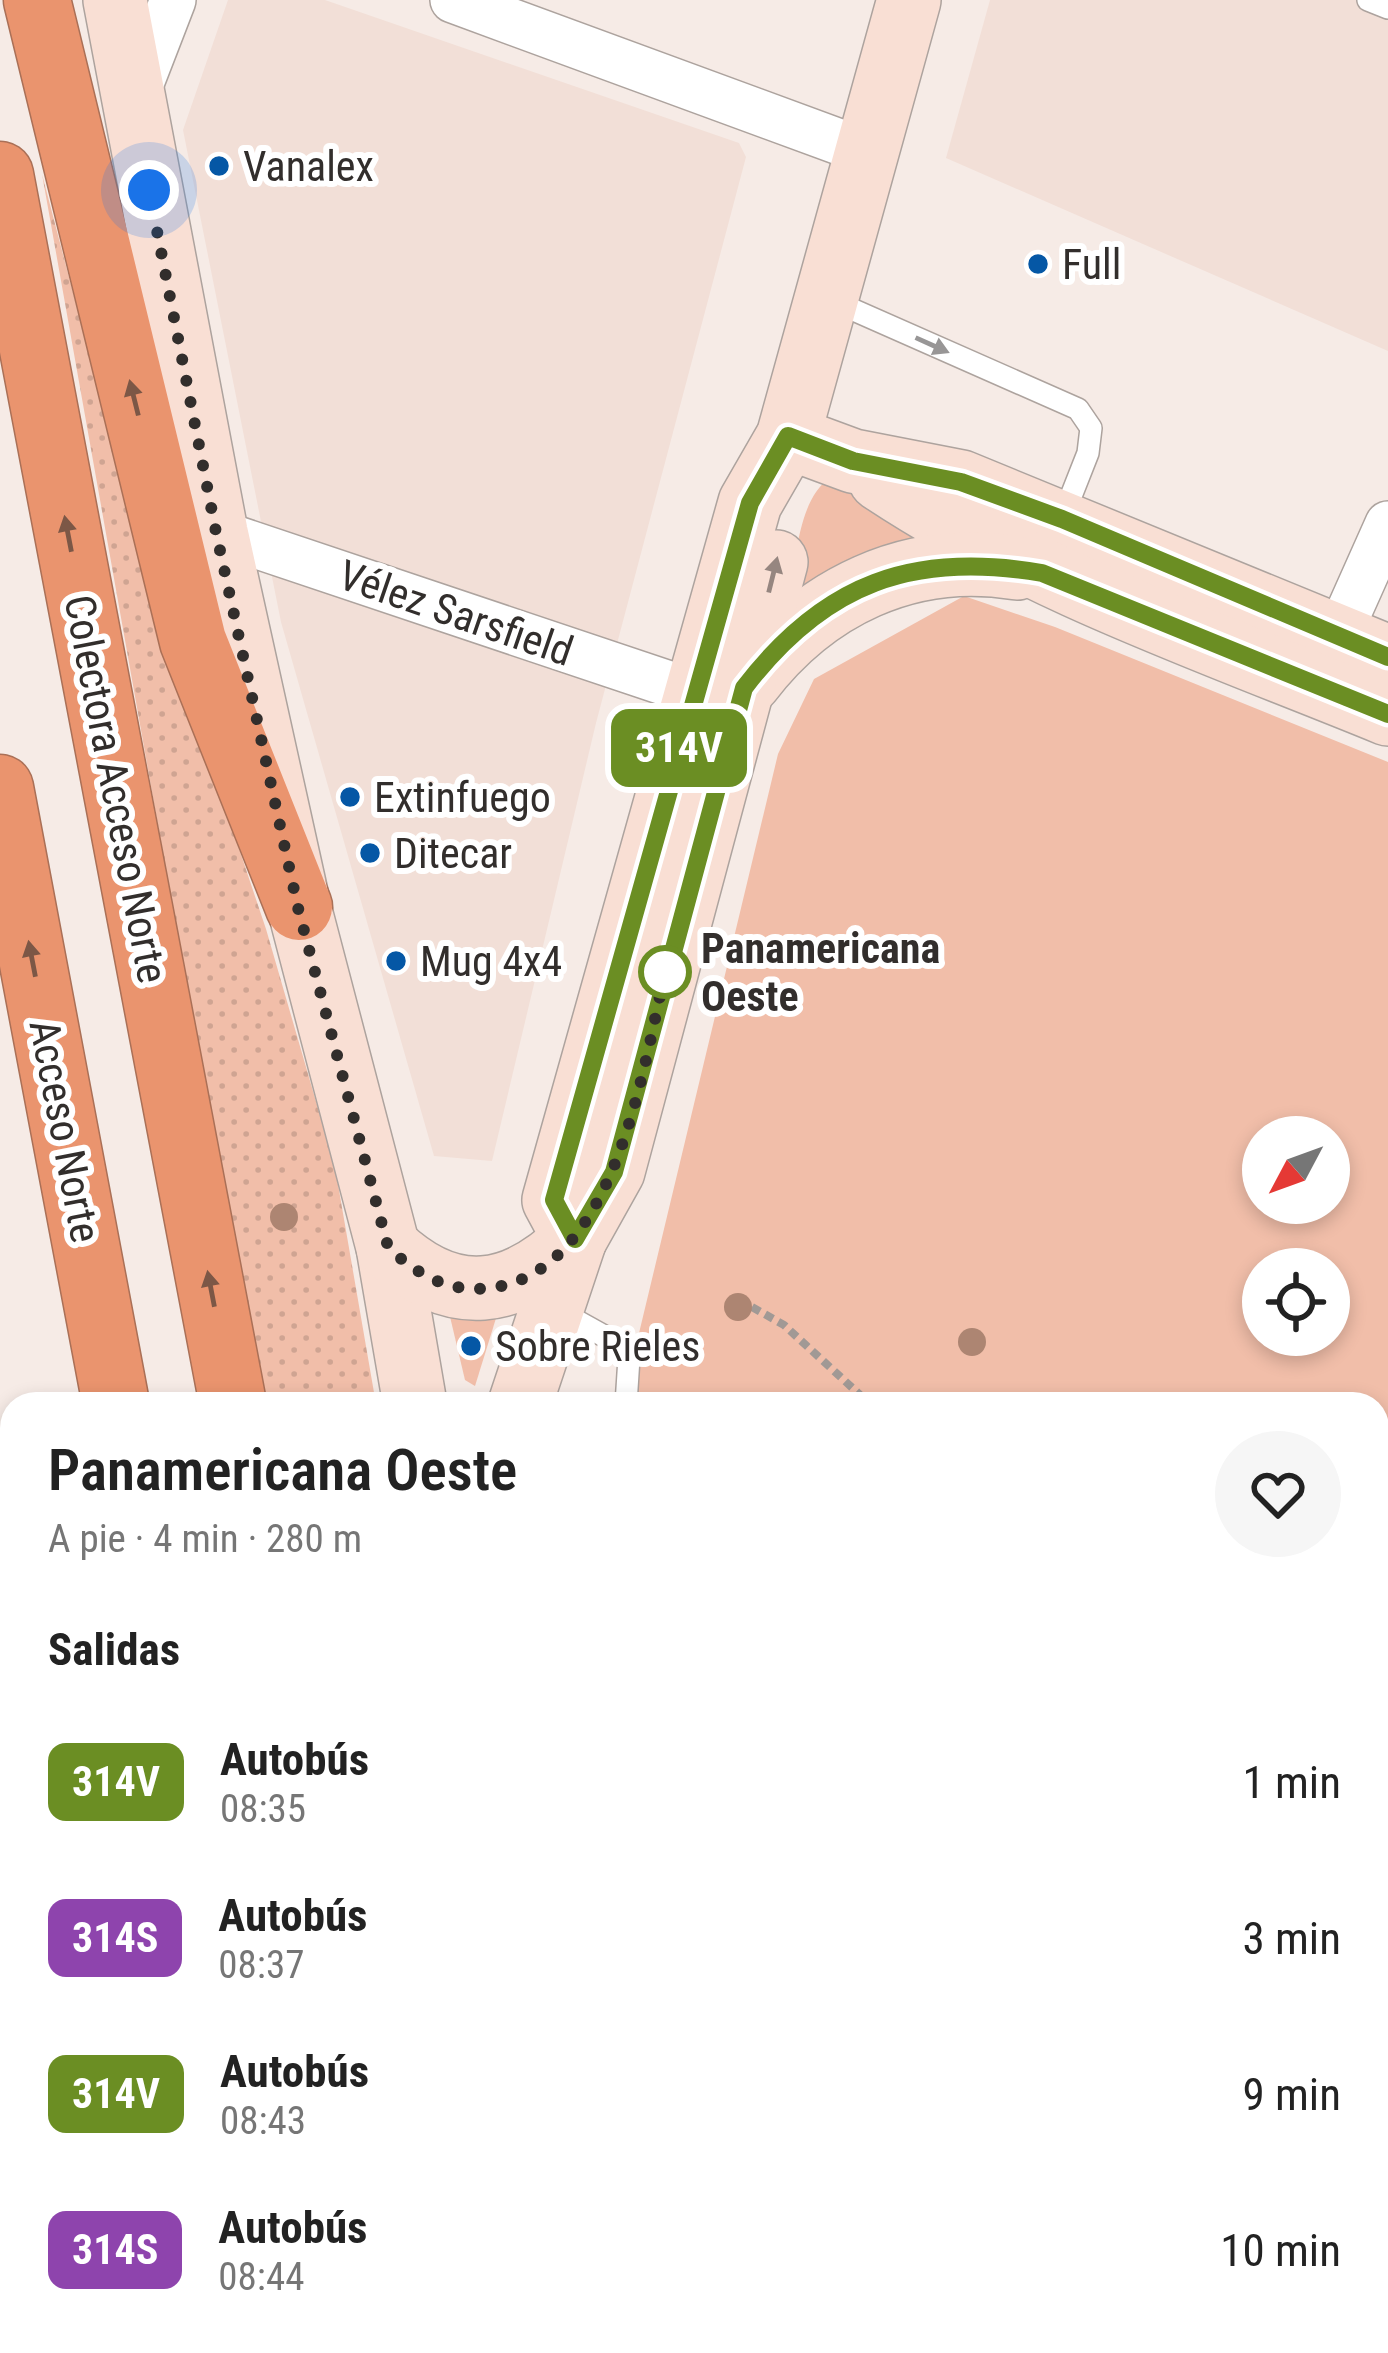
<!DOCTYPE html>
<html lang="es">
<head>
<meta charset="utf-8">
<style>
  :root { --surface:#fff; --page:#f6f6f6; --text:#222; --muted:#767676 }
  body { margin:0; font-family:"Roboto Condensed",sans-serif; background:var(--page); color:var(--text); height:100vh; display:flex; flex-direction:column; font-size:45px; white-space:nowrap }
  * { box-sizing:border-box; margin:0 }
  p { font-size:39px; color:var(--muted) }
  .icon { flex:none; width:66px; height:66px; fill:none; stroke:currentColor; stroke-width:2; stroke-linecap:round; stroke-linejoin:round }
  .map { position:relative; flex:1; overflow:hidden }
  .details { position:absolute; left:0px; top:1392px; width:1389px; height:963px; display:flex; flex-direction:column; background:var(--surface); border-radius:36px 36px 0 0; box-shadow:0 6px 18px #0003 }
  .details>* { flex:none }
  .badge { padding:0 24px; border-radius:18px; font-size:42px; line-height:78px }
  .needle { width:78px; rotate:229deg }
  .controls { position:absolute; left:1242px; top:1116px; display:grid; gap:24px }
  .controls a { display:grid; place-items:center; width:108px; height:108px; border-radius:50%; background:var(--surface); box-shadow:0 6px 18px #0003; font-size:60px }
  .you { position:absolute; width:60px; height:60px; margin:-30px; border:9px solid #fff; border-radius:50%; background:#1a73e8; box-shadow:0 0 0 18px #1a73e833 }
  .map>.badge { position:absolute; translate:-50% -50%; box-shadow:0 0 0 6px #fff }
  h2 { padding:0 48px; font-size:45px; line-height:108px }
  .round { display:grid; place-items:center; flex:none; width:126px; height:126px; border-radius:63px; background:var(--page) }
  .head { display:flex; align-items:center; justify-content:space-between; height:204px; padding:0 48px }
  h1 { font-size:57px; font-weight:600; line-height:90px }
  ul { padding:0; list-style:none }
  li { display:flex; align-items:center; gap:36px; height:156px; padding:0 48px }
  li div { flex:1 }
  li b { display:block; font-size:45px }
  li em { font-style:normal }
  li .badge { min-width:132px; font-weight:700; text-align:center }
  .map>svg:first-child { display:block }
</style>
</head>
<body>
<div class="map">
<svg width="1388" height="2353" viewBox="0 0 1388 2353">
  <defs>
    <pattern id="grass-dots" width="8" height="8" patternUnits="userSpaceOnUse" patternTransform="scale(3)"><rect width="8" height="8" fill="#f1bea9"/><path d="M2 2h.1M6 6h.1" fill="none" stroke="#cfa492" stroke-width="1.8" stroke-linecap="round"/></pattern>
  </defs>
  <rect width="100%" height="100%" fill="#f6ebe6"/>
  <g fill="#f2dfd7">
    <path d="M228,0h97l414,143 7,14 -150,566 -104,438 -58,-5 -153,-534 -98,-492z"/>
    <path d="M990,0h398v351l-442,-193z"/>
  </g>
  <path fill="url(#grass-dots)" d="M42,174l103,394 121,361 69,238 41,237h-115z"/>
  <g fill="#f1bea9" fill-rule="evenodd">
    <path d="M831,477l95,64 -138,61c8,-38 9,-103 43,-125z"/>
    <path d="M964,596l91,31 333,135v1591h-789l-2,-10h780v-939h-755l156,-650 36,-75zM1263,1137h66v66h-66zM1263,1269h66v66h-66z"/>
    <path d="M447,1304l50,11 -22,71 -10,-6z"/>
  </g>
  <g fill="none" stroke-linecap="round" stroke-linejoin="round">
    <path stroke="#cfc5c1" stroke-width="63" stroke-dasharray="63 32" stroke-linecap="butt" d="M0,1723l12,-6"/>
    <defs>
      <g id="lane">
        <path d="M1368,0l20,8"/>
        <path d="M831,300l247,109 13,19 -3,25 -26,66"/>
        <path d="M559,1311l54,30 16,17 -3,46"/>
        <path d="M0,2310l12,27"/>
        <path d="M1087,2343l34,7"/>
        <path d="M911,2353l1,-10"/>
      </g>
      <g id="street">
        <path d="M453,0l411,151"/>
        <path d="M134,101l39,-101"/>
        <path d="M216,532l480,161"/>
        <path d="M1338,636l50,-112"/>
      </g>
      <g id="secondary">
        <path d="M115,0l101,532 83,375 89,340 27,157"/>
        <path d="M788,437l65,24 108,21 427,175"/>
        <path d="M880,479c156,104 335,164 508,235"/>
        <path d="M749,682c65,-85 160,-132 268,-114"/>
        <path d="M575,1239l-21,-39 196,-697 38,-66 121,-437"/>
        <path d="M388,1247c65,61 126,51 187,-8"/>
        <path d="M520,1404l55,-165 38,-68 163,-609"/>
        <path d="M569,2343l1,10"/>
      </g>
      <g id="highway">
        <path d="M37,0l156,641 106,266"/>
        <path d="M0,175l233,1229"/>
        <path d="M0,788l116,616"/>
        <path d="M0,1500l12,60"/>
        <path d="M0,2136l12,62"/>
        <path d="M40,2343l2,10"/>
        <path d="M160,2343l1,10"/>
        <path d="M294,2343l2,10"/>
        <path d="M410,2343l2,10"/>
      </g>
    </defs>
    <use href="#lane" stroke="#ada39e" stroke-width="24"/>
    <use href="#street" stroke="#ada39e" stroke-width="48"/>
    <use href="#secondary" stroke="#ada39e" stroke-width="66"/>
    <use href="#highway" stroke="#aa7057" stroke-width="69"/>
    <g stroke="#a19995" stroke-width="8" stroke-dasharray="9 6" stroke-linecap="butt">
      <path d="M752,1307l32,18 86,79"/>
      <path d="M1377,1645l11,5"/>
      <path d="M0,1690l12,-6"/>
      <path d="M1377,2329l11,-44"/>
    </g>
    <use href="#lane" stroke="#fff" stroke-width="21"/>
    <use href="#street" stroke="#fff" stroke-width="45"/>
    <use href="#secondary" stroke="#f9dfd4" stroke-width="63"/>
    <use href="#highway" stroke="#ea946e" stroke-width="66"/>
  </g>
  <g fill="#ad8572">
    <circle cx="284" cy="1217" r="14"/>
    <circle cx="738" cy="1307" r="14"/>
    <circle cx="972" cy="1342" r="14"/>
  </g>
  <defs><path id="oneway-solid" d="M-6-.8H1V-3.2L6.5 0L1 3.2V.8H-6Z" transform="scale(3)"/></defs>
  <use fill="#989696" href="#oneway-solid" transform="translate(932 345) rotate(24)"/>
  <g fill="#7c5746">
    <use href="#oneway-solid" transform="translate(134 398) rotate(-104)"/>
    <use href="#oneway-solid" transform="translate(68 534) rotate(-101)"/>
    <use href="#oneway-solid" transform="translate(32 959) rotate(-101)"/>
    <use href="#oneway-solid" transform="translate(211 1289) rotate(-101)"/>
  </g>
  <use fill="#968680" href="#oneway-solid" transform="translate(773 575) rotate(-76)"/>
  <g fill="none" stroke-linecap="round" stroke-linejoin="round">
    <defs>
      <path id="line" d="M1388,657l-326,-138 -101,-37 -108,-21 -65,-25 -38,67 -196,697 21,39 39,-67 130,-484c80,-105 169,-137 298,-115l346,141"/>
    </defs>
    <use href="#line" stroke="#fff" stroke-width="27"/>
    <use href="#line" stroke="#6b8e23" stroke-width="18"/>
    <path stroke="#322e2c" stroke-width="12" stroke-dasharray="0 21.6" d="M149,190l67,342 82,376 90,339c30,29 65,48 108,40 119,-21 147,-216 169,-315"/>
  </g>
  <g fill="#0557a5" stroke="#fff" stroke-width="4.5">
    <circle cx="219" cy="166" r="12"/>
    <circle cx="1038" cy="264" r="12"/>
    <circle cx="350" cy="797" r="12"/>
    <circle cx="370" cy="853" r="12"/>
    <circle cx="396" cy="961" r="12"/>
    <circle cx="471" cy="1346" r="12"/>
  </g>
  <circle fill="#fff" stroke="#6b8e23" stroke-width="6" cx="665" cy="972" r="24"/>
  <g text-anchor="middle" dominant-baseline="central" stroke-width="12" stroke-linejoin="round" paint-order="stroke">
    <g font-size="42" fill="#322e2c" stroke="#fff" text-anchor="start">
      <text x="243" y="166">Vanalex</text>
      <text x="1062" y="264">Full</text>
      <text x="374" y="797">Extinfuego</text>
      <text x="394" y="853">Ditecar</text>
      <text x="420" y="961">Mug 4x4</text>
      <text x="495" y="1346">Sobre Rieles</text>
    </g>
    <g font-size="42" fill="#322e2c" stroke="#fff">
      <text transform="translate(456 613) rotate(19)">Vélez Sarsfield</text>
      <text transform="translate(116 789) rotate(79)">Colectora Acceso Norte</text>
      <text transform="translate(65 1131) rotate(79)">Acceso Norte</text>
    </g>
    <g font-size="42" font-weight="bold" fill="#322e2c" stroke="#fff" text-anchor="start">
      <text x="701" y="948">Panamericana<tspan x="701" dy="48">Oeste</tspan></text>
    </g>
  </g>
</svg>
<div class="controls">
<a><svg class="needle" viewBox="-14 -14 28 28"><path d="M0-13l5 13h-10z" fill="#e53935"/><path d="M0 13l5-13h-10z" fill="#767676"/></svg></a>
<a><svg class="icon" aria-label="locate" viewBox="0 0 24 24"><circle cx="12" cy="12" r="6"/><path d="M12 2v4M12 18v4M2 12h4M18 12h4"/></svg></a>
</div>
<div class="you" style="left:149px;top:190px"></div>
<b class="badge" style="left:679px;top:748px;background:#6b8e23;color:#fff">314V</b>
<section class="details">
<div class="head"><div><h1>Panamericana Oeste</h1><p>A pie · 4 min · 280 m</p></div><a class="round"><svg class="icon" aria-label="heart" viewBox="0 0 24 24"><path d="M12 20l-8-8c-3-5 5-10 8-4 3-6 11-1 8 4z"/></svg></a></div>
<h2>Salidas</h2>
<ul>
<li><span class="badge" style="background:#6b8e23;color:#fff">314V</span><div><b>Autobús</b><p>08:35</p></div><em>1 min</em></li>
<li><span class="badge" style="background:#8e44ad;color:#fff">314S</span><div><b>Autobús</b><p>08:37</p></div><em>3 min</em></li>
<li><span class="badge" style="background:#6b8e23;color:#fff">314V</span><div><b>Autobús</b><p>08:43</p></div><em>9 min</em></li>
<li><span class="badge" style="background:#8e44ad;color:#fff">314S</span><div><b>Autobús</b><p>08:44</p></div><em>10 min</em></li>
</ul>
</section>
</div>
</body>
</html>
